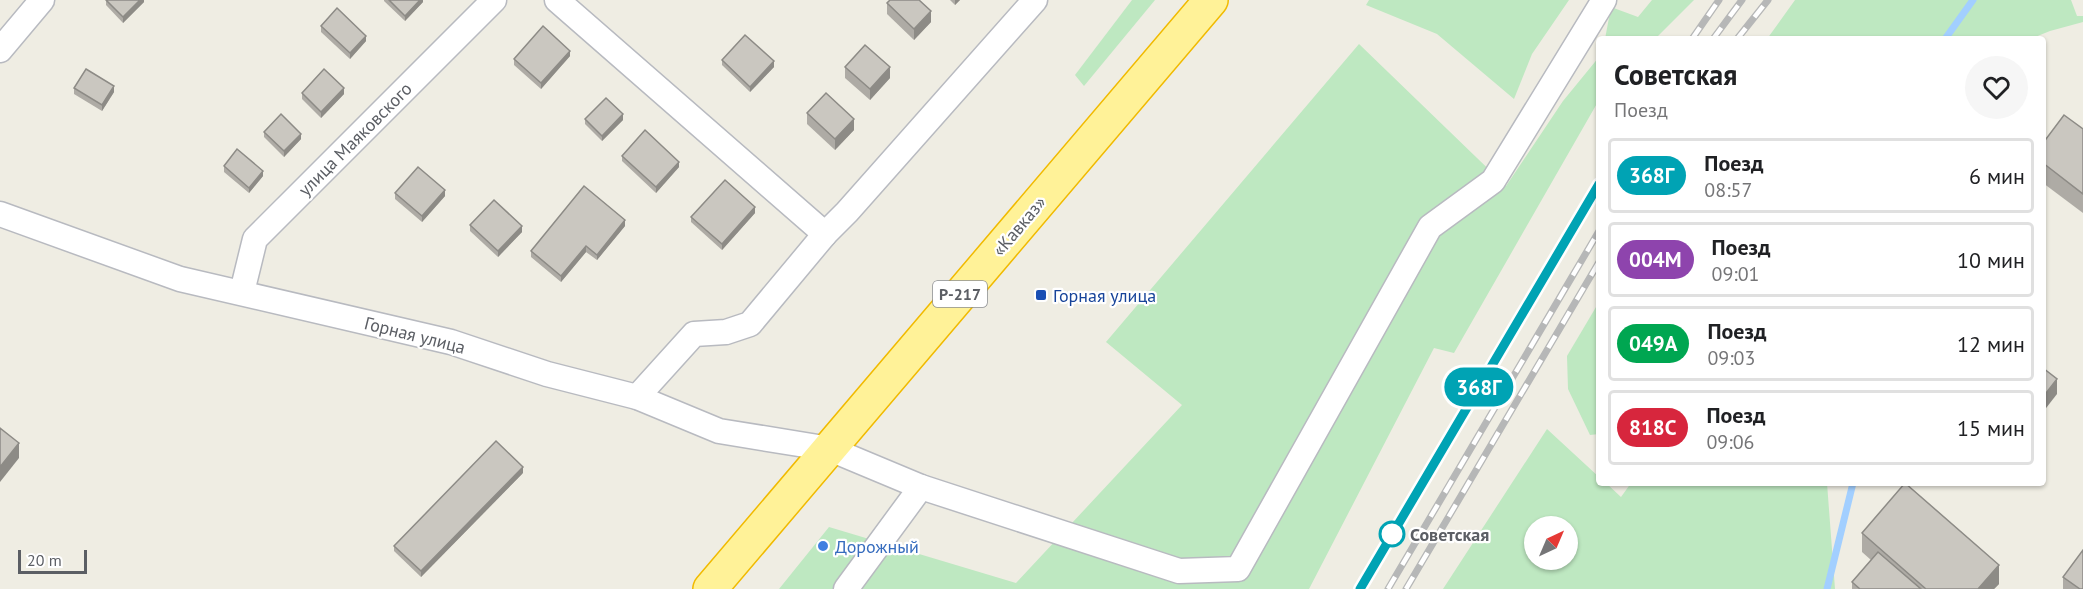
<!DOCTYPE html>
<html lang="ru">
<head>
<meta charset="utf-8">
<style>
  :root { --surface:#fff; --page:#f6f6f6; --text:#202124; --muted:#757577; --line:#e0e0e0 }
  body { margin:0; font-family:"PT Sans",sans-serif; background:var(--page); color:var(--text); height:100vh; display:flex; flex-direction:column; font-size:22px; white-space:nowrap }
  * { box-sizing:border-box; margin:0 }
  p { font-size:20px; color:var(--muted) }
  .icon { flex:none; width:33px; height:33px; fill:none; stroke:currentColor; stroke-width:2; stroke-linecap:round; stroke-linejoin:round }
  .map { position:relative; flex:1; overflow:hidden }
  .side { position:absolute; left:1596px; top:36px; width:450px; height:450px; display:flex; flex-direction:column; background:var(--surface); border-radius:6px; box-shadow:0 2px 4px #0004 }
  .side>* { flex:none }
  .badge { padding:0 12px; border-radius:20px; font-size:21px; line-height:39px }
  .needle { width:39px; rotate:44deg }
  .buttons { position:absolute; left:1524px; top:516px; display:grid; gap:12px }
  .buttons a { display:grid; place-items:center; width:54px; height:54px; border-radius:50%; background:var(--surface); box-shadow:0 2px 4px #0004; font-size:30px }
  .scale { position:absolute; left:18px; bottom:15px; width:69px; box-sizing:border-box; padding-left:6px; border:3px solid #5b5e64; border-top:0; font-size:16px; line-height:21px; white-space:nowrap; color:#5b5e64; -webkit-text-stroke:4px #fff; paint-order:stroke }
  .map>.badge { position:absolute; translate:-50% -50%; box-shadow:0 0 0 3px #fff }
  .round { display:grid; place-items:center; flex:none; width:63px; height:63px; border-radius:32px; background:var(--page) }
  .headline { display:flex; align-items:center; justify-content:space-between; height:102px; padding:0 18px }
  h1 { font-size:28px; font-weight:700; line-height:45px }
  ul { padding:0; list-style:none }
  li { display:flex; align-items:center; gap:18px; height:75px; margin:0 12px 9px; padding:0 6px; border:3px solid var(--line); border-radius:6px }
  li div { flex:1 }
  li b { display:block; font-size:22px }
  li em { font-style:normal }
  li .badge { min-width:66px; font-weight:700; text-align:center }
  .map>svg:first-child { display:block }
</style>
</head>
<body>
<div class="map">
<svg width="2083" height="589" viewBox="0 0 2083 589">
  <rect width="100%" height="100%" fill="#efede3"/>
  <g fill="#bee8c1" fill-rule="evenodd">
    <path d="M1132,0h23l-71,86 -9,-11z"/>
    <path d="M1369,0h200l-37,54 -18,45 -77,-65 -71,-29z"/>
    <path d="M1652,0h42l-39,39h-50l6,-32 27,10z"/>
    <path d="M1795,0h276l6,16h6v6l-33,9 -20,8h-263z"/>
    <path d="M1359,44l147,142 57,-85 36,-44v43l-145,253 -20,-5 -125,241h-530l50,-62 187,56 166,-178 -76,-63z"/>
    <path d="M1599,302v132l-9,1 -22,-46 -1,-33z"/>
    <path d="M1547,429l52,48v6h7l15,14 10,-14h196l8,106h-392zM1534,526h34v34h-34z"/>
  </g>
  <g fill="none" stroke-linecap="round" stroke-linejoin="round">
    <g stroke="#a2cfff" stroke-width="7">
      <path d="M1945,39l28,-39"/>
      <path d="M1827,589l26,-106"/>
    </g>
    <defs>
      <g id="minor">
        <path d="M557,0l268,234"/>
        <path d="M0,50l42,-50"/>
        <path d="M0,214l180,65 271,63 96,32 90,23 82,34 111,18 91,38 258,84 59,-2 192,-342 63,-46 111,-181"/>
        <path d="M242,292l13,-53 239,-239"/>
        <path d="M637,397l57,-63 32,-2 24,-8 75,-90 22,-22 188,-212"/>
        <path d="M846,589l75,-102"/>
      </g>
      <path id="trunk" d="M710,589l501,-589"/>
    </defs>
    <use href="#minor" stroke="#b8bac0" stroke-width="27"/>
    <use href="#trunk" stroke="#f1ba00" stroke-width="36"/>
    <use href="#minor" stroke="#fff" stroke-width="24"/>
    <use href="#trunk" stroke="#fff298" stroke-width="33"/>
    <defs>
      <g id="rail">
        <path d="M1692,39l27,-39"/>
        <path d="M1713,39l29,-39"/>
        <path d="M1737,39l31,-39"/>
        <path d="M1360,589l239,-405"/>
        <path d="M1388,589l211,-358"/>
        <path d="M1406,589l193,-327"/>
      </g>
    </defs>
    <use href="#rail" stroke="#b6b7b7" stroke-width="7"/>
    <use href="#rail" stroke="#fff" stroke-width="4.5" stroke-dasharray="14" stroke-linecap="butt"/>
  </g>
  <g fill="#aeaba5">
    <path d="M106,0h38v2l-21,21 -17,-18z"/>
    <path d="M384,0h39v2l-18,19 -21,-20z"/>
    <path d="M950,0h10l-5,5z"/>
    <path d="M887,3l44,19 -17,18 -27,-26z"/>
    <path d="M321,26l45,15 -16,18 -29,-27z"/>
    <path d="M570,56l-29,33 -27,-24v-6z"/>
    <path d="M722,60l52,7 -24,25 -28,-27z"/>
    <path d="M845,67l45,11 -20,22 -25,-22z"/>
    <path d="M74,88l40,4 -12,19 -28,-17z"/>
    <path d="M302,93l42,1 -23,24 -19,-19z"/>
    <path d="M807,113l47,17 -19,20 -28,-26z"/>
    <path d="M585,119l38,1 -21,21 -17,-17z"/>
    <path d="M2083,129v84l-40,-30v-40z"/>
    <path d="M264,132l37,7 -17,18 -20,-20z"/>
    <path d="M622,156l57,11 -23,26 -34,-32z"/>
    <path d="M224,166l39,10 -14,17 -25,-21z"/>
    <path d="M395,193l50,3 -23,26 -27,-23z"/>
    <path d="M755,213l-33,37 -31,-28v-5z"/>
    <path d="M470,225l52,7 -24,25 -28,-26z"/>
    <path d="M625,226l-28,34 -11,-8 -25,30 -30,-25v-6z"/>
    <path d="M523,473l-102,104 -27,-26v-5z"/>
    <path d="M1862,533l137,51 -5,5h-142v-7l19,-22 -9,-8z"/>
    <path d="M2063,577l20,12h-20z"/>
  </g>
  <g fill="#8d8b86">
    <path d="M140,0h4v2l-21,21v-6z"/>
    <path d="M420,0h3v2l-18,19v-5z"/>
    <path d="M955,0h5l-5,5z"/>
    <path d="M931,11v11l-17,18v-11z"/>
    <path d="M366,36v5l-16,18v-6z"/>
    <path d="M570,51v5l-29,33v-6z"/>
    <path d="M774,61v6l-24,25v-5z"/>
    <path d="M890,67v11l-20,22v-11z"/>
    <path d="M114,86v6l-12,19v-6z"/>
    <path d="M344,88v6l-23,24v-6z"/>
    <path d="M623,114v6l-21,21v-5z"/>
    <path d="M854,119v11l-19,20v-11z"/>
    <path d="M301,134v5l-17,18v-6z"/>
    <path d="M679,162v5l-23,26v-6z"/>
    <path d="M263,171v5l-14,17v-5z"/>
    <path d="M445,190v6l-23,26v-6z"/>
    <path d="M755,207v6l-33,37v-6z"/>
    <path d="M625,220v6l-28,34v-5z"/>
    <path d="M522,226v6l-24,25v-6z"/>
    <path d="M586,246v6l-25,30v-6z"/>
    <path d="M2057,379v15l-14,18v-15z"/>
    <path d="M19,443v15l-19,24v-15z"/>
    <path d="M523,467v6l-102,104v-6z"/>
    <path d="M1999,565v19l-5,5h-16z"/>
  </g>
  <g fill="#cac7c0" stroke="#8d8b86" stroke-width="1.5">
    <path d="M106,0h34l-17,17z"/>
    <path d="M389,0h31l-15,16z"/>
    <path d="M890,0h29l12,11 -17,18 -27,-26z"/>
    <path d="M337,8l29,28 -16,17 -29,-27z"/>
    <path d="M543,26l27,25 -29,32 -27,-24z"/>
    <path d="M745,35l29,26 -24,26 -28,-27z"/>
    <path d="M865,45l25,22 -20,22 -25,-22z"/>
    <path d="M86,69l28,17 -12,19 -28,-17z"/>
    <path d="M324,69l20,19 -23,24 -19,-19z"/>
    <path d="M826,93l28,26 -19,20 -28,-26z"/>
    <path d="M606,98l17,16 -21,22 -17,-17z"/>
    <path d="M281,114l20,20 -17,17 -20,-19z"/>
    <path d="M2064,115l19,14v65l-40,-31v-20z"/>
    <path d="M645,130l34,32 -23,25 -34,-31z"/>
    <path d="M237,149l26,22 -14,17 -25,-22z"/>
    <path d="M418,167l27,23 -23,26 -27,-23z"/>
    <path d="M725,180l30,27 -33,37 -31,-27z"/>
    <path d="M584,186l41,34 -28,35 -11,-9 -25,30 -30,-25z"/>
    <path d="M494,200l28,26 -24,25 -28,-26z"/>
    <path d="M2043,368l14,11 -14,18z"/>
    <path d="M0,428l19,15 -19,24z"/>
    <path d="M496,441l27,26 -102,104 -27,-25z"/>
    <path d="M1905,483l94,82 -21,24h-52l-64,-56z"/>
    <path d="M2083,550v39h-3l-17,-12z"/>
    <path d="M1878,552l43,37h-61l-8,-7z"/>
  </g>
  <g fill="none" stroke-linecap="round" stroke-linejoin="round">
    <defs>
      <path id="line" d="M1360,589l239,-405"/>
    </defs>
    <use href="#line" stroke="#fff" stroke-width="14"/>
    <use href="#line" stroke="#00a3b4" stroke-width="9"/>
  </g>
  <rect fill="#1a4fb4" stroke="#fff" stroke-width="2" x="1035" y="289" width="12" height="12" rx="3"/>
  <circle fill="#fff" stroke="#00a3b4" stroke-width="3" cx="1392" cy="534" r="12"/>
  <circle fill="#3f7fe0" stroke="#fff" stroke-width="2" cx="823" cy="546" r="6"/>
  <g text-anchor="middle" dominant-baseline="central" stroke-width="4.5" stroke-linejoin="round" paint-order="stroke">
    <rect fill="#fff" stroke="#8c8e92" stroke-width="1.5" x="933" y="281" width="54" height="26" rx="4.5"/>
    <g font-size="16" font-weight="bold" fill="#5b5e64">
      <text x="960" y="294">Р-217</text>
    </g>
    <g font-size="18" fill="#5b5e64" stroke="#fff">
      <text transform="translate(355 139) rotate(-45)">улица Маяковского</text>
      <text transform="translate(1019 226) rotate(-50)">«Кавказ»</text>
      <text transform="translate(415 335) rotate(14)">Горная улица</text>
    </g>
    <g font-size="18" fill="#164399" stroke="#fff" text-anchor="start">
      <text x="1053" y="295">Горная улица</text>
    </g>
    <g font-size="18" font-weight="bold" fill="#5b5e64" stroke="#fff" text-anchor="start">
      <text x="1410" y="534">Советская</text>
    </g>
    <g font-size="18" fill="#366cbe" stroke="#fff" text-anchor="start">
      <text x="835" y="546">Дорожный</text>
    </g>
  </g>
</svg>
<div class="buttons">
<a><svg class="needle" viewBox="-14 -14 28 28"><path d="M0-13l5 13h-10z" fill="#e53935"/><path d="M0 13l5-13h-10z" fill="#757577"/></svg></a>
</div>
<div class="scale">20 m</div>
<b class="badge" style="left:1479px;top:387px;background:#00a3b4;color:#fff">368Г</b>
<section class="side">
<div class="headline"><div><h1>Советская</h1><p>Поезд</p></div><a class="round"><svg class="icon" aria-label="heart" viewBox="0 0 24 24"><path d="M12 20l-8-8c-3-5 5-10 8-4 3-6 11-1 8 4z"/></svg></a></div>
<ul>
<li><span class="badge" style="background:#00a3b4;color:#fff">368Г</span><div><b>Поезд</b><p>08:57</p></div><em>6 мин</em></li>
<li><span class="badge" style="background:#8e44ad;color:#fff">004М</span><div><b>Поезд</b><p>09:01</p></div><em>10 мин</em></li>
<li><span class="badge" style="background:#00a651;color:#fff">049А</span><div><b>Поезд</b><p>09:03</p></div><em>12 мин</em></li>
<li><span class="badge" style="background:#d7263d;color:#fff">818С</span><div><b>Поезд</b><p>09:06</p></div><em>15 мин</em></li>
</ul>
</section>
</div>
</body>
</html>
